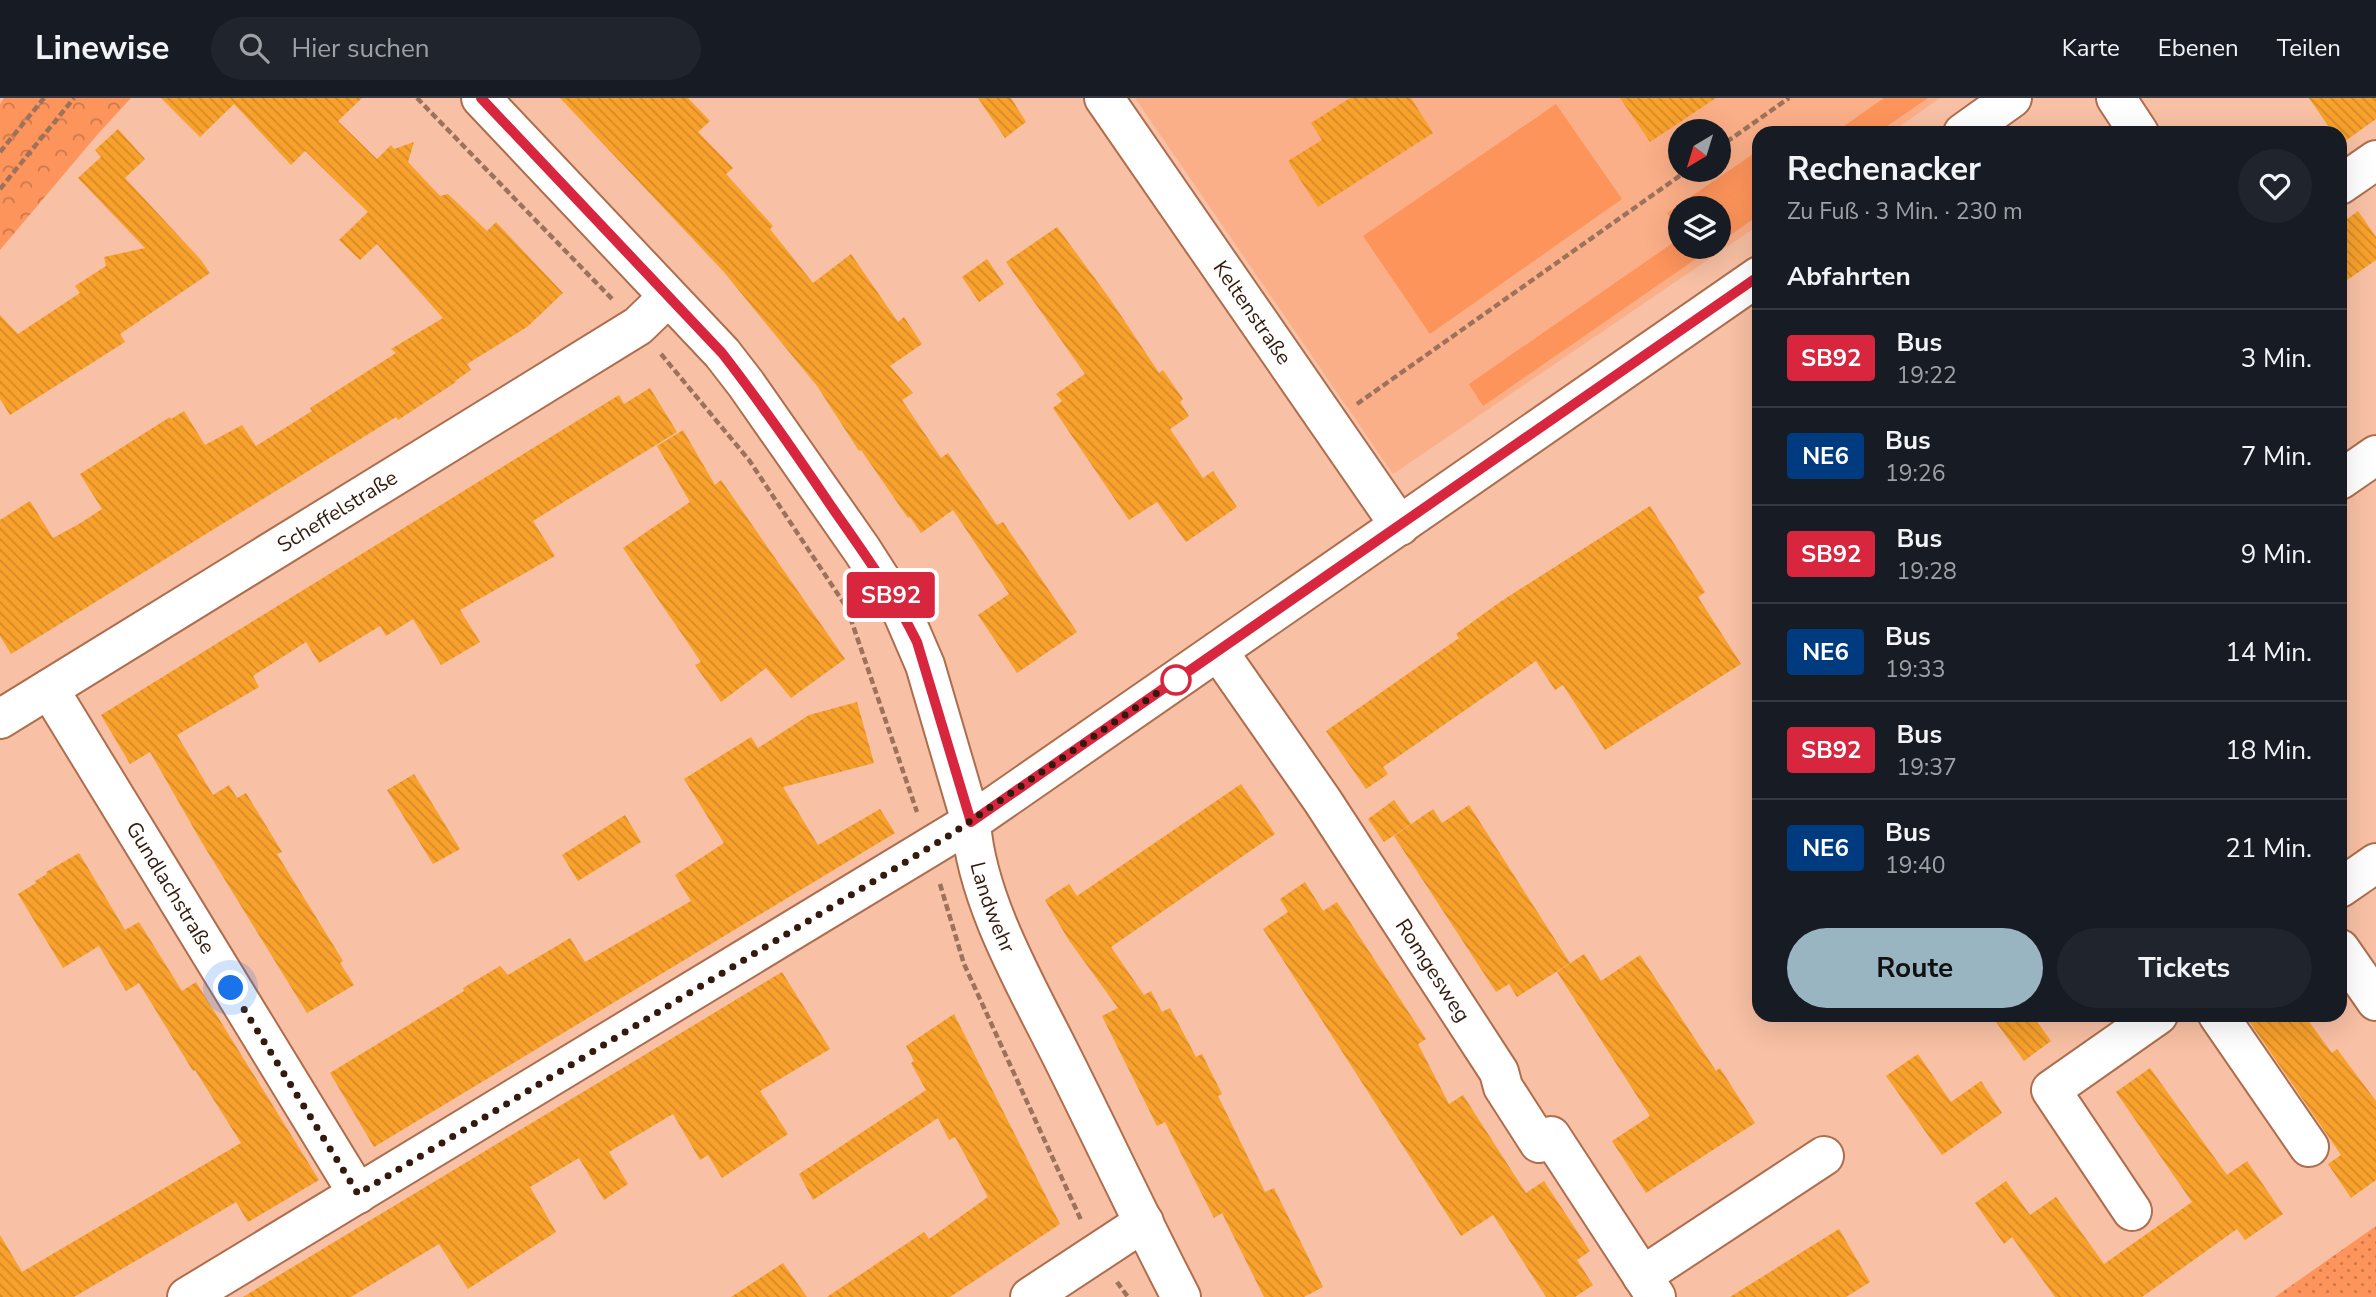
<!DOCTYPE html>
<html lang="de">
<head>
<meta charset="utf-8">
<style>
  :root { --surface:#171b24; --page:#20242c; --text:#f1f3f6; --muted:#9ea1a6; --line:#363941; --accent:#9ab5c2 }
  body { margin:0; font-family:"Nunito Sans",sans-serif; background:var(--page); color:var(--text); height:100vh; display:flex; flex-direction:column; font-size:26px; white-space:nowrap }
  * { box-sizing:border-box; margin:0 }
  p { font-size:23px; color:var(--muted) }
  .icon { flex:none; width:38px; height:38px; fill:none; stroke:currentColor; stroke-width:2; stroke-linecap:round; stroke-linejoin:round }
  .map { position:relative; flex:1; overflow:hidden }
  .details { position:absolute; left:1752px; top:28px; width:595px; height:896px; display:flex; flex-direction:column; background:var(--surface); border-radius:21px; box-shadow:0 7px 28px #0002 }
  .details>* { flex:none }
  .badge { padding:0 14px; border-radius:5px; font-size:24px; line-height:46px }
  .needle { width:46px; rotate:218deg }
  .controls { position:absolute; left:1668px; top:21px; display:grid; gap:14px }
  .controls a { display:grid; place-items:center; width:63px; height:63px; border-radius:50%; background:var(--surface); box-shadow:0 7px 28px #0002; font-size:35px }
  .you { position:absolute; width:35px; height:35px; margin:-18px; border:5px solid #fff; border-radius:50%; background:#1a73e8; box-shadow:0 0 0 10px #1a73e833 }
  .map>.badge { position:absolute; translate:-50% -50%; box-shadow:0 0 0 4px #fff }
  h2 { padding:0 35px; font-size:26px; line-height:63px }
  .round { display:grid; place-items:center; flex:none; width:74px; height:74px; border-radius:37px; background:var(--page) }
  .summary { display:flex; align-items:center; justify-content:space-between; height:119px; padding:0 35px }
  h1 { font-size:33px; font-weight:700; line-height:52px }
  .action { display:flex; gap:14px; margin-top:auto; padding:14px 35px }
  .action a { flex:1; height:80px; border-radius:42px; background:var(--accent); color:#111; font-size:28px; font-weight:700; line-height:80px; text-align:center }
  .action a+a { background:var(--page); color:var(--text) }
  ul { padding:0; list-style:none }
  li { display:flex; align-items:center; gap:21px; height:98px; padding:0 35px; border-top:2px solid var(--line) }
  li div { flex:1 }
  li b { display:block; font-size:26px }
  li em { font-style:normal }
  li .badge { min-width:77px; font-weight:700; text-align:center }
  header { display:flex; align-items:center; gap:42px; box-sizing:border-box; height:98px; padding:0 35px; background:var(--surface); border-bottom:2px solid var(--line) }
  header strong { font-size:33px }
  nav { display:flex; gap:38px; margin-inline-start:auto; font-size:24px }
  .search { width:490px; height:63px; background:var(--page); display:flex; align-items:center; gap:18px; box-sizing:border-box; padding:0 24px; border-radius:38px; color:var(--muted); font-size:26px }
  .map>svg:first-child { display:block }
</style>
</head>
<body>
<header>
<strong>Linewise</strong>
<div class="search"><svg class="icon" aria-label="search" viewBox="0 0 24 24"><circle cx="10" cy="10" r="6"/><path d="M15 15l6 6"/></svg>Hier suchen</div>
<nav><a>Karte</a><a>Ebenen</a><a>Teilen</a></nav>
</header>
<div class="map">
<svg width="2376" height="1199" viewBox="0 0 2376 1199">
  <defs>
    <pattern id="park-crowns" width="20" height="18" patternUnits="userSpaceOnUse" patternTransform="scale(1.75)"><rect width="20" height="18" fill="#fd945b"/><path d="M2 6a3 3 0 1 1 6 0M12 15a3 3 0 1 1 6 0" fill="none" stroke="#ce784a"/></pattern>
    <pattern id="garden-dots" width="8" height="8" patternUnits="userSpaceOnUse" patternTransform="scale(1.75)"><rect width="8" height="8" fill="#fd945b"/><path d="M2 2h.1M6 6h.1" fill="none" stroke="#ce784a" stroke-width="1.8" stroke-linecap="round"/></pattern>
    <pattern id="building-back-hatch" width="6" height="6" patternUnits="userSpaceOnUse" patternTransform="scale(1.75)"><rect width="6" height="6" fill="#f8a12c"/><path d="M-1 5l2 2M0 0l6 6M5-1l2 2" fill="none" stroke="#d58a26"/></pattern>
  </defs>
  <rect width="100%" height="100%" fill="#f8c0a4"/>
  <path fill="#fbaf88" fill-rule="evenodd" d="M1135,0h805l-50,35h-131v92l-366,249zM1680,33h38v39h-38zM1680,110h38v39h-38z"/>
  <g fill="#fd945b">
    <path d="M1884,0h44l-51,35h-43z"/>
    <path d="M1556,6l66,95 -192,135 -67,-98z"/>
    <path d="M1759,52v65l-40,28 -1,-35h-38v24l-13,-19z"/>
    <path d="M1680,140v9h33l-230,159 -14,-22z"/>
  </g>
  <path fill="url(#park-crowns)" d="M4,0h127l-34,37 -97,115v-146z"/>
  <path fill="url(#garden-dots)" d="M2376,1128v71h-101z"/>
  <g fill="url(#building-back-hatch)">
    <path d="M161,0h201l-24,23 39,38 14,-14 3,4 20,-7 -6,20 32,34 8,-2 39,37 9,-9 67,71 -36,34 -60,37 4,6 -16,11 1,1 -58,38 -2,-3 -385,237 -11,-18v-116l30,-19 23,37 26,-14 23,-15 -22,-35 90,-57 1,2 13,-8 21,34 37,-20 14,21 56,-35 -2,-3 86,-55 -5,-4 52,-31 -66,-74 -17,16 -21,-20 29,-28 -63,-61 -14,14 -57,-61 -34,33z"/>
    <path d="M560,0h128l22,23 -12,11 35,36 -7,6 47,52 -3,3 43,54 38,-29 47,68 6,-5 18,27 -32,22 23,27 -11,7 39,58 7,-5 49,72 6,-3 74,110 -60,41 -39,-58 31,-21 -56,-84 -32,23 -11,-16 -2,1 -47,-68 -2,1 -42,-65 -94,-115z"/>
    <path d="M978,0h33l15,24 -21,16z"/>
    <path d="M1350,0h61l22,35 -115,74 -30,-46 34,-21 -11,-17z"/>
    <path d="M1620,0h96l-66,44z"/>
    <path d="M2309,0h67v21l-35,25 -1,-11h-7z"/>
    <path d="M118,31l27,30 -20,19 76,82 9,13 -90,61 5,8 -115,73 -10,-16v-84l18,19 62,-41 -5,-7 31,-20 -2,-9 41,-9 -67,-70 23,-21 -6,-7z"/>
    <path d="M2358,113l18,26v23l-36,25v-61z"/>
    <path d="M1057,129l53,72 49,74 4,-3 20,29 -3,3 9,14 -19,13 33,49 10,-7 24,36 -51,35 -29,-40 -28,18 -76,-112 9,-7 -6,-7 29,-20 -79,-112z"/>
    <path d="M987,161l17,25 -25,18 -17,-25z"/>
    <path d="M650,290l27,44 -144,89 22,35 -95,54 20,32 -39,23 -28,-46 -27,17 -6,-10 -61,37 -13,-21 -53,34 6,11 -82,48 36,60 16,-10 8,13 9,-5 36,59 -5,2 66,107 -3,2 14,22 -47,28 -106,-172 -51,-89 -20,12 -29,-49 518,-320 5,9z"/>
    <path d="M683,332l32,55 6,-5 124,179 -54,39 -25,-30 -45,34 -26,-37 6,-3 -78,-114 67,-46 -33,-56z"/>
    <path d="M1650,408l55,86 -7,5 43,67 -136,86 -42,-65 -8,5 -19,-29 -153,106 5,7 -22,15 -40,-58 133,-93 -3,-4 44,-32z"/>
    <path d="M857,604l17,61 -91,24 35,58 62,-36 15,24 -521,314 -44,-74 134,-82 -1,-3 37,-22 8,9 62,-37 15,24 106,-61 -16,-26 49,-32 -40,-64 67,-42 7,11 51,-33z"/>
    <path d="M414,676l46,75 -27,15 -46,-74z"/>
    <path d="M1241,686l34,50 -164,113 33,48 7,-4 11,21 8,-4 26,49 6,-3 20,40 -4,2 47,96 9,-4 49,99 -19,10h-40l-42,-84 -8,5 -49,-96 -8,4 -55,-110 16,-8 -50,-69 -23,-39 24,-16 8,12z"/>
    <path d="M1394,702l17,24 -27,18 -16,-23z"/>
    <path d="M1469,707l101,158 -53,34 -8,-13 -13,8 -102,-156 39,-27 9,14z"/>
    <path d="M625,717l16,27 -63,39 -16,-26z"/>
    <path d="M79,755l46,77 14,-8 43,69 14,-9 123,198 -71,42 -12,-20 -162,95h-74v-62l22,37 219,-129 -46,-73 -2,1 -54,-88 -13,8 -27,-45 -36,22 -45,-74 18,-11 -1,-2 12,-7 -1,-2z"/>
    <path d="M1305,784l18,29 14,-9 39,60 50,77 -8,5 31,60 14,-9 63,98 18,-12 46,70 -13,9 16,25 -18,12h-29l-53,-82 -32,21 -198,-307 25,-17 -8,-13z"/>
    <path d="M1584,856l17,27 39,-26 76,116 4,-3 35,55 -109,70 -34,-52 38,-25 -93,-144z"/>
    <path d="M782,874l48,77 -70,42 28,43 -66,44 -14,-23 -8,5 -27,-46 -64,38 19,32 -24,16 -25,-42 -49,29 26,45 -88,57 -29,-45 -88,53h-108z"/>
    <path d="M954,916l106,210 -110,73h-123l97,-65 5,7 59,-42 -33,-60 -6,3 -11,-22 -125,82 -14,-26 127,-84 -15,-27 3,-2 -8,-15z"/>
    <path d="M1991,917h41l19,26 -27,20z"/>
    <path d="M2245,917h59l28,38 5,-4 39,52v79l-25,18 -23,-34 13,-9z"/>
    <path d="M1918,956l33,48 30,-21 21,32 -60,42 -56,-79z"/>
    <path d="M2150,970l77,107 20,-14 36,53 -38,26 -8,-11 -95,68h-87l-43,-60 -8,7 -29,-41 31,-22 24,34 26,-18 48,67 88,-62 -76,-110z"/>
    <path d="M1839,1131l31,53 -24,15h-116z"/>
    <path d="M783,1165l24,34h-76z"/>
  </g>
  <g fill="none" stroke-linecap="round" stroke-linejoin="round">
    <defs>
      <g id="minor">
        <path id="s1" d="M481,0l241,255 24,31 116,166 41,64 22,51 46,157c5,80 59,170 94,241 39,78 76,157 116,234"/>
        <path id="s2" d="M1104,0l296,428"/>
        <path d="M2116,0l23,35"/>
        <path d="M1963,35l49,-35"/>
        <path d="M2340,87l36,-25"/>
        <path d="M2340,382l36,-25"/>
        <path id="s3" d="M1218,553l104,149 177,272 4,15 36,56 12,-7 105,161"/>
        <path id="s4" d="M49,591l309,505"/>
        <path id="s5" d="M0,621l638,-393 30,-29"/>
        <path d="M2340,790l36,-25"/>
        <path d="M2340,851l36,52"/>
        <path d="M2218,917l91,132"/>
        <path d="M2132,1113l-81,-121 107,-75"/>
        <path d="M1642,1178l182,-120"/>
        <path d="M187,1199l784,-475 788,-546"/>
        <path d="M1030,1199l114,-75"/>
      </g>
    </defs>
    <use href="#minor" stroke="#ae6e4d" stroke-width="42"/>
    <g stroke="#9c725c" stroke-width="4.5" stroke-dasharray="7 3.5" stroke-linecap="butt">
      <path d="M417,0l197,203"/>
      <path d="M1718,50l71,-50"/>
      <path d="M0,54l44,-54"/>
      <path d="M0,91l74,-91"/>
      <path d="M661,256l88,106 98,148 70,204"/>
      <path d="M1357,306l331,-234"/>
      <path d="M2340,325l6,8"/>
      <path d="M940,786l24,80 117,256"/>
      <path d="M1117,1184l11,15"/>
    </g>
    <use href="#minor" stroke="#fff" stroke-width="38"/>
  </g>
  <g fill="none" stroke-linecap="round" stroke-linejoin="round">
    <defs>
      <path id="line" d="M481,0l241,255c39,50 74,101 109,153 31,44 62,87 86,136l54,180 788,-546"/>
    </defs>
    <use href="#line" stroke="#fff" stroke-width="16"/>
    <use href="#line" stroke="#d7263d" stroke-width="10"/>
    <path stroke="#341a0c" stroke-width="7" stroke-dasharray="0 12.6" d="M231,890l127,206 592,-359 226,-155"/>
  </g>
  <circle fill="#fff" stroke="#d7263d" stroke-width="3.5" cx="1176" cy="582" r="14"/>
  <g text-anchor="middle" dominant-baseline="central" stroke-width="5" stroke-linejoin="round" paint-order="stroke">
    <g font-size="21" fill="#341a0c" stroke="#fcd1bb">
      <text stroke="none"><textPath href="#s2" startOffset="261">Keltenstraße</textPath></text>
      <text stroke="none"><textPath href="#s5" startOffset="396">Scheffelstraße</textPath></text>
      <text stroke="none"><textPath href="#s4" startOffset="233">Gundlachstraße</textPath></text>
      <text stroke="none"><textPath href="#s1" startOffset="976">Landwehr</textPath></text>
      <text stroke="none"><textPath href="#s3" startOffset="385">Romgesweg</textPath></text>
    </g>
  </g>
</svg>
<div class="controls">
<a><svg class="needle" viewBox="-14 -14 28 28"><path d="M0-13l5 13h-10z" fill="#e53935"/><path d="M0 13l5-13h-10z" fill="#9ea1a6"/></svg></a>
<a><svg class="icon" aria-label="layers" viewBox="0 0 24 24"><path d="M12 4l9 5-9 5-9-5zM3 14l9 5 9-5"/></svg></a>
</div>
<div class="you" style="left:231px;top:890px"></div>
<b class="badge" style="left:891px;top:497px;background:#d7263d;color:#fff">SB92</b>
<section class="details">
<div class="summary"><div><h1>Rechenacker</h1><p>Zu Fuß · 3 Min. · 230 m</p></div><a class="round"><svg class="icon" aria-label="heart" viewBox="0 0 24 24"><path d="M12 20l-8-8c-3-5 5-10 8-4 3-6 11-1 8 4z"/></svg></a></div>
<h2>Abfahrten</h2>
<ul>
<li><span class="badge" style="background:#d7263d;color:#fff">SB92</span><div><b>Bus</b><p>19:22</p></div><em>3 Min.</em></li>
<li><span class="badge" style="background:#003b80;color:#fff">NE6</span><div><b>Bus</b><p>19:26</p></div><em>7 Min.</em></li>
<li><span class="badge" style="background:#d7263d;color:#fff">SB92</span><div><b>Bus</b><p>19:28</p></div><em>9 Min.</em></li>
<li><span class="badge" style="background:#003b80;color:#fff">NE6</span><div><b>Bus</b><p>19:33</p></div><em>14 Min.</em></li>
<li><span class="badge" style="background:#d7263d;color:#fff">SB92</span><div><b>Bus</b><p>19:37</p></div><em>18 Min.</em></li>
<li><span class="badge" style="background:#003b80;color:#fff">NE6</span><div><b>Bus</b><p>19:40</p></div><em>21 Min.</em></li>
</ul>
<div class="action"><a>Route</a><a>Tickets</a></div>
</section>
</div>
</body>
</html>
